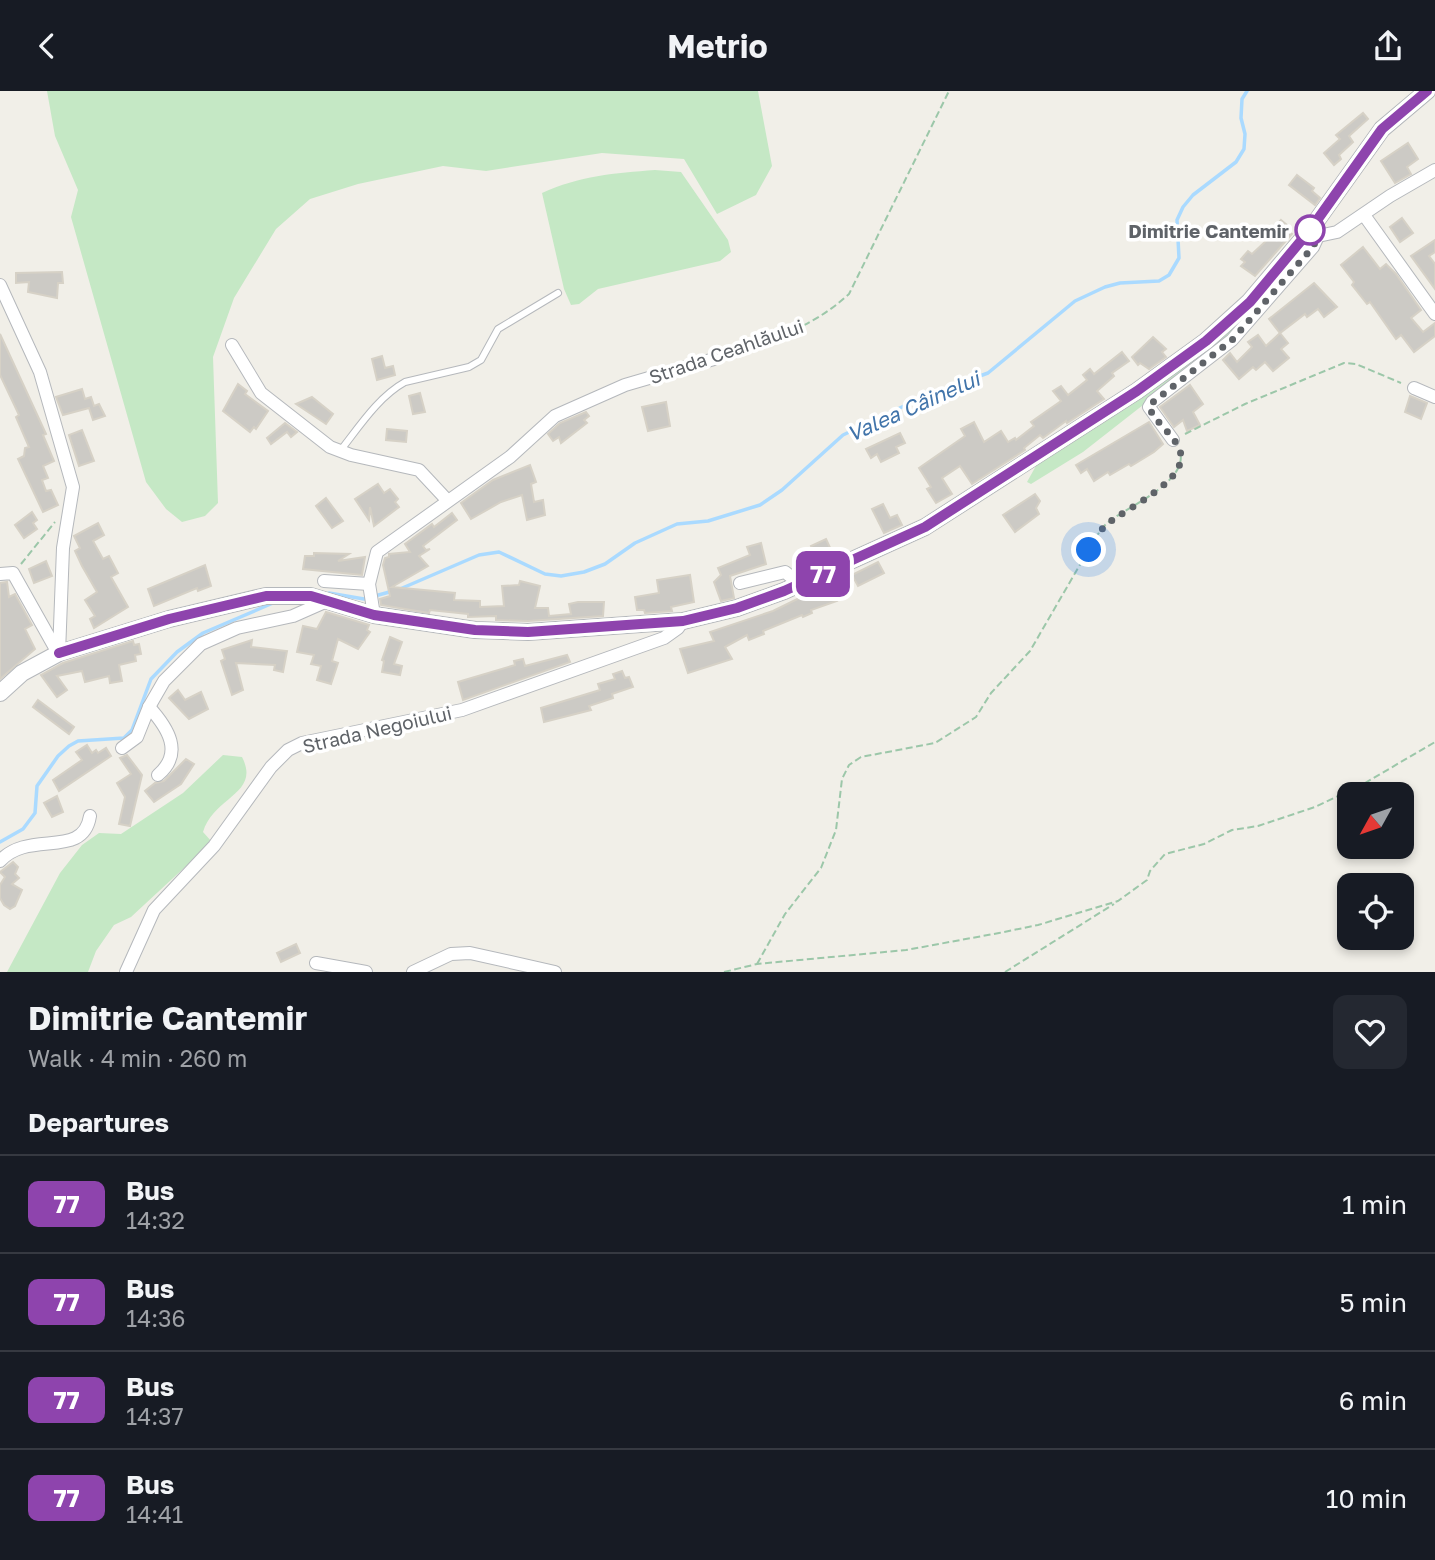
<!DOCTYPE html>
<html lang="en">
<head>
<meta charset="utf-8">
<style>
  :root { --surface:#171b24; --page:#242831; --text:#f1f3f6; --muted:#9ea1a6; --line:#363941 }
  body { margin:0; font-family:"Golos Text",sans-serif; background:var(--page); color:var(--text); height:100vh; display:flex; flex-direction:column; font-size:26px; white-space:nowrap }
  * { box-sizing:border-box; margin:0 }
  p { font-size:23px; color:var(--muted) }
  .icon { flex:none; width:38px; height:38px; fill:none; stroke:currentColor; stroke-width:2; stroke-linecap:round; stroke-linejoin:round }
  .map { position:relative; height:881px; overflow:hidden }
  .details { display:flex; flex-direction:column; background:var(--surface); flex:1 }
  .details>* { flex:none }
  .badge { padding:0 14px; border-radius:10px; font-size:24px; line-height:46px }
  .needle { width:46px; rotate:230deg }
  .fabs { position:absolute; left:1337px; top:691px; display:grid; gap:14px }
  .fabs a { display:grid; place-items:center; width:77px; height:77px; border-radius:14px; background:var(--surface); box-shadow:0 4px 10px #0003; font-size:35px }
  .you { position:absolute; width:35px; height:35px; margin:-18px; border:5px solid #fff; border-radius:50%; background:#1a73e8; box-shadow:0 0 0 10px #1a73e833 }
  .map>.badge { position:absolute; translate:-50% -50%; box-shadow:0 0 0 4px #fff }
  h2 { padding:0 28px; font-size:26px; line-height:63px }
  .round { display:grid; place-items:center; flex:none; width:74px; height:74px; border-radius:14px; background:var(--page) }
  .summary { display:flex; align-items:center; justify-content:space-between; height:119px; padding:0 28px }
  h1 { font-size:33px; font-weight:700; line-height:52px }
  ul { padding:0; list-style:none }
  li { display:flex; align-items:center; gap:21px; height:98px; padding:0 28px; border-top:2px solid var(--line) }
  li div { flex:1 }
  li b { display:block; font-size:26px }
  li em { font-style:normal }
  li .badge { min-width:77px; font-weight:700; text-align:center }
  header { display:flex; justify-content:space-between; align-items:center; height:91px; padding:0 28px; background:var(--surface); font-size:32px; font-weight:700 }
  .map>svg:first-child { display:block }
</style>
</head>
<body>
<header><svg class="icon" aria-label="back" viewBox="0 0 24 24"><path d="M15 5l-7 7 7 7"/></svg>Metrio<svg class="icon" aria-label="share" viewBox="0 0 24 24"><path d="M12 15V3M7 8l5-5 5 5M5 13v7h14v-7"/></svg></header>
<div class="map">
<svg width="1435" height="881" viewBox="0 0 1435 881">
  <rect width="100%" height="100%" fill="#f1efe8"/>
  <g fill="#c5e8c5">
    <path d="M47,0h711l14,75 -16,29 -39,19 -33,-55 -82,-6 -116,18 -43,-5 -85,18 -48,15 -34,30 -42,69 -21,59 5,146 -13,13 -23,6 -16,-13 -20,-27 -75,-265 7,-27 -23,-54z"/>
    <path d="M655,79l26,2 47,68 3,12 -11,9 -122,28 -19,15 -8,1 -7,-16 -22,-96c37,-17 73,-20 113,-23z"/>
    <path d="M1286,176l-65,77 -138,108 -52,32 -4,-2 10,-18 122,-81z"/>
    <path d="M223,664l19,2c19,37 -28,39 -39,75l9,10 -81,75 -17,8 -18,26 -8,21h-81l53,-99 22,-28 17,-12 22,1 62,-41z"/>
  </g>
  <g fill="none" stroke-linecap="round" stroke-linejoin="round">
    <g stroke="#aadaff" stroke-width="3.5">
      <path d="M400,498l79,-34 20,-3 46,22 16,2 23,-4 21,-8 30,-21 42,-19 31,-3 52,-16 22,-15 61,-55 82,-39 63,-23 87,-72 30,-14 15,-4 39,-2 10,-6 10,-17 -2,-38 6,-13 10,-12 43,-33 8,-13 1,-15 -4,-16 1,-19 5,-8"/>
      <path d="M329,502l35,6 29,-8"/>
      <path d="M0,751l23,-13 12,-16 2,-27 21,-30 11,-10 9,-5 46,-3 8,-8 19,-51 26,-27 26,-19 70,-30"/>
    </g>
  </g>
  <g fill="#cccac5" stroke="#d6d1c6" stroke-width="2">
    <path d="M1363,22l5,6 -19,17 4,6 -14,13 2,4 -7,6 -10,-12 16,-14 -4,-4z"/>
    <path d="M1408,52l10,16 -11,8 4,7 -16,9 -14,-22z"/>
    <path d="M1297,84l17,13 -2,3 8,7 -5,7 -26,-20z"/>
    <path d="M1402,127l11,15 -13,9 -10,-15z"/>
    <path d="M1281,129l6,5 -3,3 8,6 -37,42 -14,-10 4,-4 -4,-3 7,-8 4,3 15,-14 -2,-2z"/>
    <path d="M1435,149v12l-6,4 6,8v25l-24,-33z"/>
    <path d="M1363,156l17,22 6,-5 10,10 25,36 -10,8 12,14 12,-9v13l-21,16 -13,-17 -5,4 -26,-37 -3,2 -15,-19 2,-3 -13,-17z"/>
    <path d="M62,181l1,11h-5l-1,15 -29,-6 1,-10 -13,1v-10z"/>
    <path d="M1314,192l23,24 -13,10 -6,-8 -11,8 -2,-3 -25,19 -11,-14z"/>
    <path d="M1280,242l8,10 -7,6 8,9 -16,13 -8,-9 -9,8 -3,-3 -14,12 -16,-19 7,-7 7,9 15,-15 -4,-5 10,-7 8,11z"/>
    <path d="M0,243l46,100 -3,1 11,26 -11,5 5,12 -6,2 4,11 5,-1 7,15 -15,7 -25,-53 6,-3 1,-8 4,-1 -13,-30 3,-2 -19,-40z"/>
    <path d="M1153,246l13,12 -4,3 4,5 -17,12 -9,-6 -2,2 -6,-8z"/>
    <path d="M1122,261l7,9 -17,12 2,3 -17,15 7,8 -37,24 -1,-2 -23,17 -3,-3 -16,13 1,2 -53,34 -12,-18 -18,12 10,16 -16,9 -9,-14 4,-2 -12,-19 46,-32 -4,-7 13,-7 10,20 17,-11 7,11 7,-4 1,2 18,-14 -3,-4 30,-21 -8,-10 8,-5 7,9 19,-15 -4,-5 7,-6 4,5z"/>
    <path d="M382,265l3,12 8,-2 2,9 -18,5 -5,-21z"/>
    <path d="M238,293l9,7 -2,3 23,17 -12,18 -2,-2 -4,5 -27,-21z"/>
    <path d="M1190,294l13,19 -10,8 7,13 -13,6 -4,-11 -9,7 -14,-20z"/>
    <path d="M82,298l3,10 6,-2 3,9 5,-2 6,12 -12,4 -4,-12 -26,7 -7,-18z"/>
    <path d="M420,302l5,19 -12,2 -4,-18z"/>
    <path d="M1410,305l17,7 -6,16 -16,-7z"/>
    <path d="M312,306l21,17 -7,10 -30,-20z"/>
    <path d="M666,311l4,24 -22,5 -6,-24z"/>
    <path d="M586,321l3,4 -5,4 3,3 -26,20 -2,-6 -6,4 -5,-7 12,-11z"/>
    <path d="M1149,331l14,22 -9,8 -23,14 -2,-2 -19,11 -2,-3 -14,9 -7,-12 -6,4 -5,-8z"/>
    <path d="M285,332l12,9 -6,5 -4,-5 -16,12 -4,-6z"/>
    <path d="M387,338l20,2 -1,11 -20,-2z"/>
    <path d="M82,339l12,31 -15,5 -10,-31z"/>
    <path d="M900,342l5,10 -9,4 3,6 -18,9 -4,-8 -6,4 -5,-9z"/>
    <path d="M530,374l6,17 -5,2 3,18 9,-2 2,15 -18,5 -5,-25 -21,7 -30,17 -10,-16 32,-23z"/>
    <path d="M378,393l6,9 6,-4 8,10 -3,3 4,5 -25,19 -4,-19 -1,13 -14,-21z"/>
    <path d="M1035,403l5,7 -4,7 3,6 -24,18 -12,-17z"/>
    <path d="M326,407l17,23 -11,7 -16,-22z"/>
    <path d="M883,413l7,14 7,-3 5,10 -18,8 -12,-24z"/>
    <path d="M32,421l5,8 -4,3 4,6 -13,9 -9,-13z"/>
    <path d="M452,422l5,7 -34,26 3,4 4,-1 -11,7 9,10 -36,21 63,6 -1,7 26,1v6l24,-1 -2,-20 17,-1 1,-4 20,5 -5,22h13l1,8 22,-2 -2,-10 9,-2h26l-1,14 -75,5 -32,-1v-4l-28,1v-3l-38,-4 -1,3 -48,-8 -1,-6 10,-3 -7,-31 2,-7 4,-1v-3l21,-2 -5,-8 27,-20 2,3z"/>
    <path d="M98,432l6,12 -11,6 10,18 6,-3 9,17 -7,4 17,30 -34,21 -4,-9 5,-3 -10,-16 12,-8 -15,-26 -7,-15 5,-3 -6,-12z"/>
    <path d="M826,448l7,15 -15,7 -7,-15z"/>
    <path d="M761,452l5,21 -36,12 4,22 -13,3 -7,-19 7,-7 -3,-7 32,-13 -3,-8z"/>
    <path d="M314,462l35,1 -11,7 27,-4 -3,18 -59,-6 2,-13h9z"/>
    <path d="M46,470l6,15 -18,7 -5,-14z"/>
    <path d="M878,471l6,11 -26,13 -6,-11z"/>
    <path d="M205,474l6,21 -13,5 -1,-3 -43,18 -6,-17z"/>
    <path d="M690,484l4,27 -23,5 1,4 -27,2 -1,-3h-7l-2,-13 24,-4 -2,-13z"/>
    <path d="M7,491l2,15 6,-3 17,31 -7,4 10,20 -35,30v-96z"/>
    <path d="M830,492l7,18 -26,9 1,3 -9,4 -1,-2 -39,16 1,3 -15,6 -2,-5 -22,12 7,12 -44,14 -8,-24 34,-8 -4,-9 63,-21z"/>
    <path d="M326,521l43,13 -2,5 3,2 -12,17 -20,-10 -6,22 6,2 -7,21 -14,-4 4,-14 -10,-2 3,-9 -17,-3 6,-26 14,3z"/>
    <path d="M390,546l12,5 -8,22 8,2 -2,9 -18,-3 2,-11 -2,-1z"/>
    <path d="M252,549l-1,7 36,4 -4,21 -9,-2 1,-5 -39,-2 7,27 -11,5 -11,-34 4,-2 -3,-9z"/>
    <path d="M133,550l1,4 5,-1 2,10 -6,1 1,6 -17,4 3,16 -12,2 -1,-7 -24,6 -3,-11 -25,5 10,14 -10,7 -16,-22 22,-12z"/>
    <path d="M567,564l3,7 -107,38 -5,-18 57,-17 -1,-4 9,-2 2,7z"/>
    <path d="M622,580l3,7 4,-1 4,10 -21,7 1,4 -24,8 2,4 -47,12 -3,-14 59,-18 -2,-6 17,-5 -2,-5z"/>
    <path d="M178,599l7,10 16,-8 7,17 -19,10 -20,-21z"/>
    <path d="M38,609l36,27 -5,7 -36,-27z"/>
    <path d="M87,654l5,8 4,-3 2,3 8,-5 5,8 -52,35 -6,-11 29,-20 -6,-8z"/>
    <path d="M127,664l15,20 -12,51 -11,-2 6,-27 -8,-14 14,-9 -11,-16z"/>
    <path d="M186,668l8,5 -13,20 -27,18 -9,-11 10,-8 9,-2z"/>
    <path d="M57,705l6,16 -11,5 -8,-14z"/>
    <path d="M13,771l5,5 -3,7 4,4 -7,6 10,6 -7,16 -5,3 -6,-4 -4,-7v-13l5,-8 -5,-5z"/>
    <path d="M296,853l4,9 -19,9 -4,-9z"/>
  </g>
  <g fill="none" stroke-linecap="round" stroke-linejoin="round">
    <defs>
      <path id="service" d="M340,360c19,-24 38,-54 65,-69l64,-15 12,-7 17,-31 60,-36"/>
      <g id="minor">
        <path d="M1364,124l71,99"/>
        <path d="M1313,141l5,4 19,-4 53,-36 45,-26"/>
        <path d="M0,194l40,87 33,115 -10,61 -4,105"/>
        <path d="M232,254l29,48 69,54 21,8 68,15 28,30"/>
        <path d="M1414,297l21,9"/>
        <path d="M1173,349l-24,-33 3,-5 80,-62 81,-93 5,-11"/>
        <path d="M0,483l13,-1 45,80"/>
        <path d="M324,490l45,3"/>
        <path d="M740,492l45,-11 15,12"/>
        <path d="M374,524l-5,-31 8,-32 133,-95 45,-41 70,-31 89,-26"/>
        <path d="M149,616c19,21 35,46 9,68"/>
        <path d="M122,657l15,-11 12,-30 15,-26 37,-37 36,-16 56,-12 34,-15"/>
        <path d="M0,770c29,-32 83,-1 90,-45"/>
        <path d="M316,872l50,9"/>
        <path d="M126,881l28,-62 60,-64 57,-79 17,-17 14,-7 160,-33 202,-72 14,-10 5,-7"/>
        <path d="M413,881l38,-18 19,-1 85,19"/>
      </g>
      <path id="tertiary" d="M0,602l22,-20 37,-20 110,-34 97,-23h45l63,19 101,15 53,2 155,-11 54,-13 47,-17 141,-64 212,-136 69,-50 43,-39 61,-72 72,-101 45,-38"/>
    </defs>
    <use href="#service" stroke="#b5b8bc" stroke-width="8"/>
    <use href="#minor" stroke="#b5b8bc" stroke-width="14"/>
    <use href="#tertiary" stroke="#b5b8bc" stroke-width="18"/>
    <g stroke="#9cc7a9" stroke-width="2" stroke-dasharray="7 3.5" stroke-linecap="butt">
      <path d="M725,264c48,-16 87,-27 124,-61l100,-203"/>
      <path d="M1185,343l60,-30 99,-41 12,1 45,19"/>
      <path d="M21,473l34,-42"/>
      <path d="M757,873l28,-50 36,-46 15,-38 6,-51 7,-14 12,-8 74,-14 41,-26 15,-24 39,-42 66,-114c3,-4 6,-9 10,-13 19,-17 83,-41 74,-73"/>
      <path d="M724,881l33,-8 149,-14 93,-17 39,-8 80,-24 29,-21 3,-9 15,-17 39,-10 28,-14 26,-4 57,-19 50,-24 70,-41"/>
      <path d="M1005,881l109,-68"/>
    </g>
    <use href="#service" stroke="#fff" stroke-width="6"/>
    <use href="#minor" stroke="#fff" stroke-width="12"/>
    <use href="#tertiary" stroke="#fff" stroke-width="16"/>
  </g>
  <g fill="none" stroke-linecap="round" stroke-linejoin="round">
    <defs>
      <path id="line" d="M59,562l110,-34 97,-23h45l63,19 101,15 53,2 155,-11 54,-13 47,-17 141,-64 212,-136 69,-50 44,-39 60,-72 72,-101 45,-38"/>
    </defs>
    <use href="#line" stroke="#fff" stroke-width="16"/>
    <use href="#line" stroke="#8e44ad" stroke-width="10"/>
    <path stroke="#5f6368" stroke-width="7" stroke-dasharray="0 12.6" d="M1089,459c5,-9 10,-19 18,-26 18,-15 83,-44 73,-73 -6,-17 -24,-27 -31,-44l3,-4 80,-63 81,-93 5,-11 -8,-6"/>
  </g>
  <circle fill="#fff" stroke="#8e44ad" stroke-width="3.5" cx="1310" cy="139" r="14"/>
  <g text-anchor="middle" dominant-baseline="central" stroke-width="7" stroke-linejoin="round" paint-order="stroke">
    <g font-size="19" font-weight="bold" fill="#5f6368" stroke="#fff" text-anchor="end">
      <text x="1289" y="139">Dimitrie Cantemir</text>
    </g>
    <g font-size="19" fill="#5f6368" stroke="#fff">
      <text transform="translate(726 260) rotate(-19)">Strada Ceahlăului</text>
      <text transform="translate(377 638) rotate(-13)">Strada Negoiului</text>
    </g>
    <g font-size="21" font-style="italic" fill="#4174aa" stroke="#fff">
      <text transform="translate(913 315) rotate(-24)">Valea Câinelui</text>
    </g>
  </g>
</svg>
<div class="fabs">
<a><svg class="needle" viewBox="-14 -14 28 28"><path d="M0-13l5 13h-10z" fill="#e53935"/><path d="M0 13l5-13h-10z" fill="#9ea1a6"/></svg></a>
<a><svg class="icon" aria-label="locate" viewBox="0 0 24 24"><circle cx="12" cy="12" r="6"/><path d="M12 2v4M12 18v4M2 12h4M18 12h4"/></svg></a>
</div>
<div class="you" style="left:1089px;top:459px"></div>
<b class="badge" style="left:823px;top:483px;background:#8e44ad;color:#fff">77</b>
</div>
<section class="details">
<div class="summary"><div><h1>Dimitrie Cantemir</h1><p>Walk · 4 min · 260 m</p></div><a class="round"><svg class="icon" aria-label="heart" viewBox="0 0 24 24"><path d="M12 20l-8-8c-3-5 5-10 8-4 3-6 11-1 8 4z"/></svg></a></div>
<h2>Departures</h2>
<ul>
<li><span class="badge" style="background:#8e44ad;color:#fff">77</span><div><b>Bus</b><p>14:32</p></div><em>1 min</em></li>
<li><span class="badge" style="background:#8e44ad;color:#fff">77</span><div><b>Bus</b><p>14:36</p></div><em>5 min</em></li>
<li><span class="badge" style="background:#8e44ad;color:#fff">77</span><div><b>Bus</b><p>14:37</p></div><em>6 min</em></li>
<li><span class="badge" style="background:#8e44ad;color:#fff">77</span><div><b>Bus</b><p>14:41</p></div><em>10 min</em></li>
</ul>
</section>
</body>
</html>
